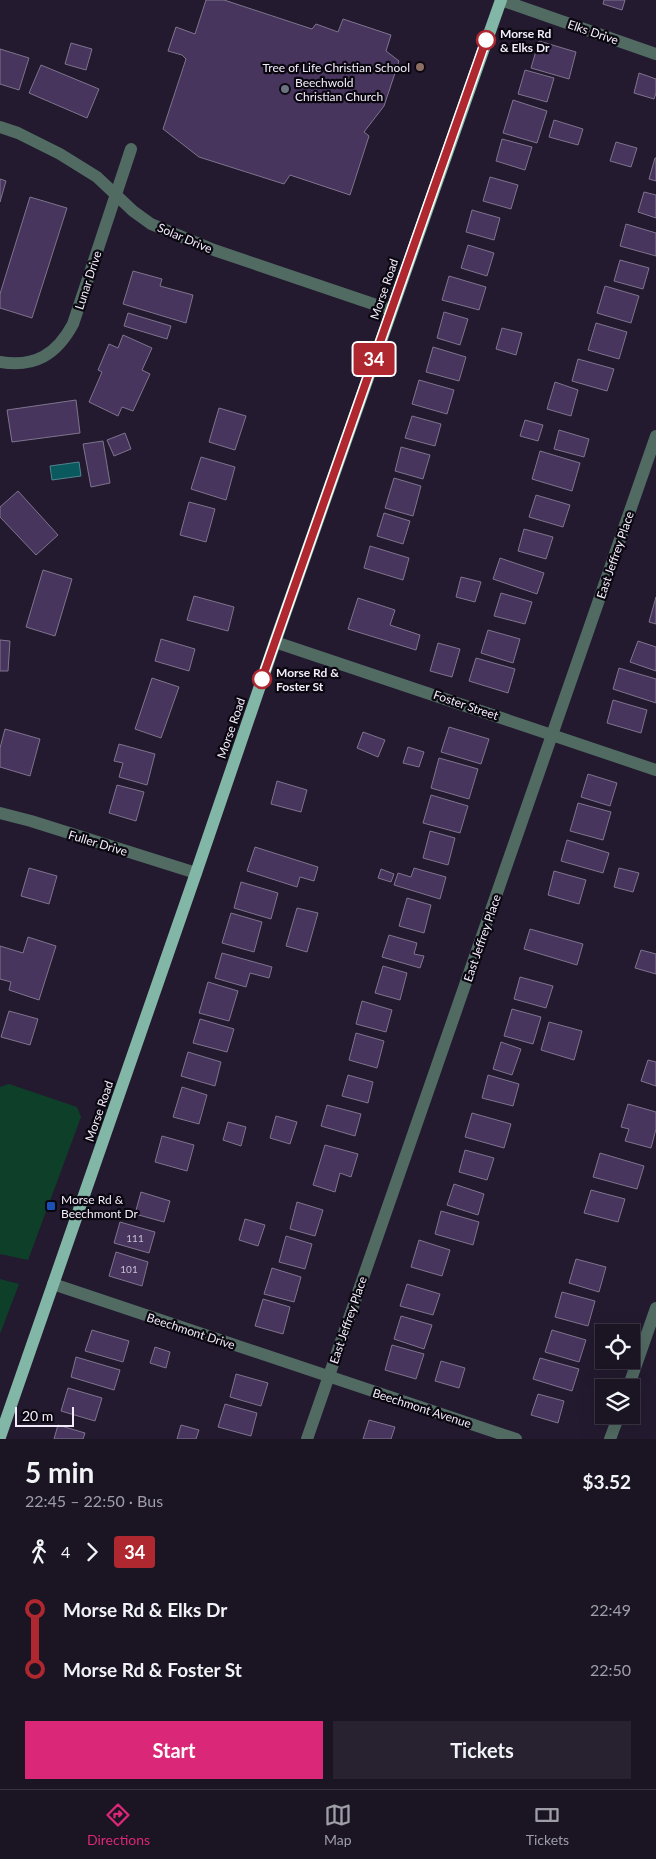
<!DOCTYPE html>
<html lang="en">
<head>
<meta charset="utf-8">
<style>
  :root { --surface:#1a1423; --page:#272130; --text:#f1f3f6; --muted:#9f9ea6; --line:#383341; --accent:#db2777 }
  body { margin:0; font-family:Lato,sans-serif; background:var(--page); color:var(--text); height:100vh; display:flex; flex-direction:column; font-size:19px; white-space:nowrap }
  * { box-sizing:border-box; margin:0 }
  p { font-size:16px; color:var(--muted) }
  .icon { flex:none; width:28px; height:28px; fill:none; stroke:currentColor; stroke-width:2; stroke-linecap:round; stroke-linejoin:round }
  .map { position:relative; height:1439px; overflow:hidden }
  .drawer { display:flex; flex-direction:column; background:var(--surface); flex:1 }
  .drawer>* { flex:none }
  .badge { padding:0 10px; border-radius:4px; font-size:18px; line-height:32px }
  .fabs { position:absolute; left:595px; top:1324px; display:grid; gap:10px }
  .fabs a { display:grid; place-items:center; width:45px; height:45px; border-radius:0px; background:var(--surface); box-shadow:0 5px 20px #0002,0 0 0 1px var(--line); font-size:25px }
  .scale { position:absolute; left:15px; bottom:12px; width:59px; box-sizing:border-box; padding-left:5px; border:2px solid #f2ecfa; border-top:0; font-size:14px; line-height:18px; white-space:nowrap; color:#f2ecfa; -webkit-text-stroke:4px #0b0710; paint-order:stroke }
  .map>.badge { position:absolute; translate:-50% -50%; box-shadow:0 0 0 2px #fff }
  .legs { display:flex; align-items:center; gap:8px; height:55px; padding:0 25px; font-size:16px }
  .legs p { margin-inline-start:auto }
  .summary { display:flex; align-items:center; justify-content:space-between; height:85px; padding:0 25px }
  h1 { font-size:28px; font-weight:700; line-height:38px }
  .action { display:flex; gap:10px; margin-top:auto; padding:10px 25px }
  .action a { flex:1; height:58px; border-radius:0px; background:var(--accent); color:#fff; font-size:20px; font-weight:700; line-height:58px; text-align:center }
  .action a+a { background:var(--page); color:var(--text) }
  ul { padding:0 25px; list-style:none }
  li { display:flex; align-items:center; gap:18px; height:60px; font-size:19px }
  li i { display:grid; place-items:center; width:8px; height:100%; margin:0 6px; background:currentColor }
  li i::after { content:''; width:12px; height:12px; margin:-6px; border:4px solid; border-radius:50%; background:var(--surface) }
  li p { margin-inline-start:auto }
  li:first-child i { background:linear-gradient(#0000 50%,currentColor 0) }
  li:last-child i { background:linear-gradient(currentColor 50%,#0000 0) }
  .tab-bar { display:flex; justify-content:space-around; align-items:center; height:70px; border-top:1px solid var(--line); background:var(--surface); font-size:14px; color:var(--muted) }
  .tab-bar a { display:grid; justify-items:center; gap:2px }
  .tab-bar .on { color:var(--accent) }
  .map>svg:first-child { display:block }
</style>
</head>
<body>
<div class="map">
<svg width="656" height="1439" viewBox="0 0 656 1439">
  <rect width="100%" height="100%" fill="#231a2f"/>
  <g fill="#0e4029">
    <path d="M9,1084l68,23 4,10 -53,143 -28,-6v-167z"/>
    <path d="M0,1279l19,5 -19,50z"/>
  </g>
  <path fill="#09595e" stroke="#4f858d" d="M79,462l2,14 -29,4 -2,-14z"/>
  <g fill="#47355d" stroke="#7e748d">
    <path d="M206,0h18l88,29 4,-5 22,8 5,-13 48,16 -5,16 13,10 -15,45 -20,26 5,4 -19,59 -60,-20 -6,9 -85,-27 -36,-28 23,-70 -4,-4 -14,-4 8,-24 19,7z"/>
    <path d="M604,0h21l-3,10 -19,-6z"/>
    <path d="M539,41l37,11 -7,27 -38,-11z"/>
    <path d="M71,43l21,6 -6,21 -21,-6z"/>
    <path d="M0,49l29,9 -10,32 -19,-6z"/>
    <path d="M41,65l58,24 -12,29 -58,-25z"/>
    <path d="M525,70l29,8 -7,24 -29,-8z"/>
    <path d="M639,73l17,6v14l-2,6 -20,-6z"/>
    <path d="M513,100l34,11 -10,32 -34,-10z"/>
    <path d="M554,120l29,9 -5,16 -29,-8z"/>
    <path d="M502,139l30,8 -7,23 -29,-9z"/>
    <path d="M616,142l21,6 -6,19 -21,-6z"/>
    <path d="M655,158h1v23l-7,-2z"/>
    <path d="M490,177l28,8 -7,24 -28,-8z"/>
    <path d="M0,179l6,2 -6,21z"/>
    <path d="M644,192l12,3v23l-18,-6z"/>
    <path d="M30,197l37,11 -35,110 -32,-10v-14z"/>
    <path d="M472,210l28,8 -6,22 -28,-8z"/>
    <path d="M626,224l30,9v23l-36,-10z"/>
    <path d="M468,245l26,8 -7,23 -26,-8z"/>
    <path d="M620,260l29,8 -6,21 -29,-8z"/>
    <path d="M133,271l29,8 -2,7 33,9 -7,28 -63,-19z"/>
    <path d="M449,276l37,11 -7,23 -37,-10z"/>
    <path d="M605,286l34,10 -8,27 -34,-10z"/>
    <path d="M444,312l24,7 -8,26 -23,-7z"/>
    <path d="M128,313l43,13 -4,13 -43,-13z"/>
    <path d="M596,323l31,9 -8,27 -31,-9z"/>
    <path d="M502,328l20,5 -6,22 -20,-6z"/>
    <path d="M123,335l29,13 -10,22 8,4 -17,37 -11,-4 -4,9 -29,-14 13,-30 -4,-2 11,-26 9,4z"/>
    <path d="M433,347l33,10 -7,24 -33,-9z"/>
    <path d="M578,359l36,10 -7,22 -35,-10z"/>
    <path d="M419,380l35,10 -7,24 -35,-10z"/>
    <path d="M555,382l23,8 -7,26 -24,-7z"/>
    <path d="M76,400l4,33 -68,9 -5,-32z"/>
    <path d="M219,408l27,8 -11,34 -26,-8z"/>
    <path d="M412,416l29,8 -6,22 -30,-8z"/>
    <path d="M525,420l18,5 -5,16 -18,-5z"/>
    <path d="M559,430l30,9 -5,18 -30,-8z"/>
    <path d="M125,433l6,16 -17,7 -7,-16z"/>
    <path d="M103,441l7,42 -19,4 -8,-43z"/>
    <path d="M401,447l29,8 -7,24 -28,-8z"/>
    <path d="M540,451l40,12 -8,28 -40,-12z"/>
    <path d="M201,457l34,10 -9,33 -35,-11z"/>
    <path d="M394,478l27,8 -8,30 -28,-8z"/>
    <path d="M18,491l40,44 -22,20 -36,-38v-10z"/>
    <path d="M536,495l34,10 -7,22 -34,-10z"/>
    <path d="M189,502l26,7 -9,33 -26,-7z"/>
    <path d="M384,513l26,8 -7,23 -26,-8z"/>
    <path d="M524,529l29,8 -7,22 -28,-8z"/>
    <path d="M370,546l39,12 -6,22 -39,-12z"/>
    <path d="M500,558l44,15 -7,21 -44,-15z"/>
    <path d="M43,570l29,9 -17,57 -29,-9z"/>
    <path d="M461,577l20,5 -6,20 -19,-5z"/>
    <path d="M501,593l31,9 -7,22 -31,-8z"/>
    <path d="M194,596l40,11 -6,24 -41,-11z"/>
    <path d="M656,597v27l-7,-2z"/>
    <path d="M358,598l37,12 -5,15 30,10 -4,15 -68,-21z"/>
    <path d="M488,630l32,9 -7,24 -32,-10z"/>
    <path d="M161,639l34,10 -6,22 -34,-10z"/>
    <path d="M0,640l10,1 -2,30h-8z"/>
    <path d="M638,641l18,6v24l-26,-9z"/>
    <path d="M438,643l22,6 -8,28 -22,-6z"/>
    <path d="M476,658l39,11 -7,24 -39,-12z"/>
    <path d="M619,668l37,11v24l-43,-14z"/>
    <path d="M152,678l27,9 -18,51 -26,-9z"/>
    <path d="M613,700l34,10 -6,23 -34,-10z"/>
    <path d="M449,727l40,12 -8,25 -40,-12z"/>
    <path d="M5,729l35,10 -10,37 -30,-9v-19z"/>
    <path d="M363,732l22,8 -7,17 -21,-9z"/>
    <path d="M119,744l36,10 -8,31 -28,-8 4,-14 -9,-2z"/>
    <path d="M408,747l16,5 -5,15 -16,-4z"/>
    <path d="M439,758l39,11 -9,30 -38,-11z"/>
    <path d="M588,774l29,9 -7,23 -29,-9z"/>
    <path d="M277,781l30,9 -6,22 -30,-8z"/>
    <path d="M117,785l27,7 -8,29 -27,-8z"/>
    <path d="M431,795l37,11 -8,27 -37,-10z"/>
    <path d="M578,803l33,9 -8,28 -33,-9z"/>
    <path d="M430,831l25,7 -7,27 -25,-7z"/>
    <path d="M567,840l42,13 -6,20 -42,-12z"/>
    <path d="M255,847l63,20 -4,14 -14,-4 -3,10 -50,-16z"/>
    <path d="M29,868l28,8 -8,28 -28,-8z"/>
    <path d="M414,868l32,9 -6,22 -46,-14 4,-12 13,4z"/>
    <path d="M619,868l20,5 -6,19 -19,-5z"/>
    <path d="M381,869l13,5 -3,8 -13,-4z"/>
    <path d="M554,871l32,9 -7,24 -31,-9z"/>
    <path d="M241,882l37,11 -7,26 -37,-11z"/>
    <path d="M407,898l24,7 -7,28 -25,-7z"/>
    <path d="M297,908l21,5 -11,39 -21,-6z"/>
    <path d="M231,913l31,9 -8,30 -32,-9z"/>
    <path d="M530,929l53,15 -6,21 -53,-16z"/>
    <path d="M389,935l28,8 -3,11 10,2 -4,12 -38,-11z"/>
    <path d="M28,937l28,9 -17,54 -30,-10 2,-8 -11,-3v-33l23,7z"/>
    <path d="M641,950l15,4v20l-21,-6z"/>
    <path d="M222,953l50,14 -3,11 -19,-5 -4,14 -31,-9z"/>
    <path d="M383,966l24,7 -7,27 -25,-7z"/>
    <path d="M520,977l33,9 -7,22 -32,-9z"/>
    <path d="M208,982l30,9 -9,30 -30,-8z"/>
    <path d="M362,1001l30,9 -6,22 -30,-8z"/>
    <path d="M512,1009l29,8 -8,27 -29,-8z"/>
    <path d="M9,1011l29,8 -8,26 -29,-8z"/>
    <path d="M200,1019l34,10 -7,23 -34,-9z"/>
    <path d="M549,1022l33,9 -8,29 -33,-10z"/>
    <path d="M356,1033l28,8 -7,27 -28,-8z"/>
    <path d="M501,1042l20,7 -9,26 -19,-6z"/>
    <path d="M188,1052l33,10 -6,24 -34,-10z"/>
    <path d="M648,1060l8,2v24l-15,-5z"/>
    <path d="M348,1075l25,7 -5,21 -26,-7z"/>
    <path d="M488,1075l31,9 -6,22 -31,-8z"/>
    <path d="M182,1087l25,8 -8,29 -26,-7z"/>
    <path d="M628,1104l28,8v17l-5,19 -26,-7 4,-12 -8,-2z"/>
    <path d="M327,1105l34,9 -6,22 -34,-10z"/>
    <path d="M472,1113l39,11 -7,24 -39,-11z"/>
    <path d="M276,1116l21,6 -7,22 -20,-6z"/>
    <path d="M228,1122l18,5 -5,19 -18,-6z"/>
    <path d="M162,1136l32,9 -7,26 -32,-9z"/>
    <path d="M325,1145l33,9 -7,23 -11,-4 -5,19 -22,-7z"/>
    <path d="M465,1150l29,8 -7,22 -28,-8z"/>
    <path d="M600,1153l44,13 -7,23 -44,-12z"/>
    <path d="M454,1184l30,10 -6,21 -31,-10z"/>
    <path d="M591,1190l34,9 -7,23 -34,-9z"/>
    <path d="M141,1192l29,9 -6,21 -29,-8z"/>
    <path d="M297,1202l26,8 -8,26 -25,-7z"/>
    <path d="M441,1211l38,11 -6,23 -38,-11z"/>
    <path d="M245,1219l20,6 -7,21 -19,-6z"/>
    <path d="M120,1222l35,10 -6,21 -35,-10z"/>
    <path d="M286,1236l26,8 -7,25 -26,-7z"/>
    <path d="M419,1240l31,10 -8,26 -31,-9z"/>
    <path d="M116,1252l32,10 -6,24 -33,-10z"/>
    <path d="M576,1259l30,8 -7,25 -30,-9z"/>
    <path d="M272,1268l29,9 -7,25 -30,-8z"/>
    <path d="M407,1284l33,10 -7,21 -33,-9z"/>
    <path d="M562,1292l33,9 -7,25 -33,-9z"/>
    <path d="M263,1299l27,8 -7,27 -28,-8z"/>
    <path d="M401,1316l31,9 -8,24 -30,-10z"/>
    <path d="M92,1330l37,11 -6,21 -38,-11z"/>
    <path d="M552,1330l34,10 -7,22 -34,-10z"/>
    <path d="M392,1345l32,9 -8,25 -31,-9z"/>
    <path d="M155,1347l15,5 -4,16 -16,-5z"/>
    <path d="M76,1357l44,13 -6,20 -43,-13z"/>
    <path d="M540,1358l39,11 -7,22 -39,-12z"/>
    <path d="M441,1361l24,7 -6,20 -24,-7z"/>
    <path d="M236,1374l32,9 -7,23 -31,-9z"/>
    <path d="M68,1388l34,10 -7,23 -34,-10z"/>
    <path d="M538,1394l26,7 -6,22 -27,-8z"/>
    <path d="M225,1404l32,9 -6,23 -33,-9z"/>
    <path d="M369,1420l26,7 -4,12h-28z"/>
    <path d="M58,1425l27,8 -2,6h-29z"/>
    <path d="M181,1425l18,5 -3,9h-19z"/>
  </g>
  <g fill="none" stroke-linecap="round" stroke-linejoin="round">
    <g stroke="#516a62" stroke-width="12">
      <path d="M501,0l155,54"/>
      <path d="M0,127l18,6 42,21 37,23 36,34 18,13 63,26 177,60"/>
      <path d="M0,362c35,6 57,-8 73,-38l58,-175"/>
      <path d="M275,642l381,128"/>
      <path d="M0,813l31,8 165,52"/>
      <path d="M53,1284l463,155"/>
      <path d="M628,1388l28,-80"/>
      <path d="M307,1439l349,-1003"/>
      <path d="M610,1439l9,-24"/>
    </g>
    <path stroke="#82b6a6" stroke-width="12" d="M0,1437l196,-564 79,-231 226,-642"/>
  </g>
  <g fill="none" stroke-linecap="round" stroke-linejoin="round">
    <defs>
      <path id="line-1" d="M262,679l224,-639"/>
    </defs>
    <use href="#line-1" stroke="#fff" stroke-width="11"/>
    <use href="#line-1" stroke="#af272f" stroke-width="8"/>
  </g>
  <g fill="#fff" stroke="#af272f" stroke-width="2.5">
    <circle cx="486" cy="40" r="9"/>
    <circle cx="262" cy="679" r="9"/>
  </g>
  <circle fill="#8d6e63" stroke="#0b0710" stroke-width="2" cx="420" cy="67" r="5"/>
  <circle fill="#6b7280" stroke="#0b0710" stroke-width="2" cx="285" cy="89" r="5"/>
  <rect fill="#1a4fb4" stroke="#0b0710" stroke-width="2" x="46" y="1201" width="10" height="10" rx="2.5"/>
  <g text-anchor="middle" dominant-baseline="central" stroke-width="4.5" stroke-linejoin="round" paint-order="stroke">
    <g font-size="10" fill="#c7bed3">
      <text x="135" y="1238">111</text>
      <text x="129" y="1269">101</text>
    </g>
    <g font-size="12" fill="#f2ecfa" stroke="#0b0710">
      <text transform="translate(593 32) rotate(19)">Elks Drive</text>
      <text transform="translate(185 238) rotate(23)">Solar Drive</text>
      <text transform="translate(88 280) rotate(-72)">Lunar Drive</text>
      <text transform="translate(384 289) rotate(-71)">Morse Road</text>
      <text transform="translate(615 555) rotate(-71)">East Jeffrey Place</text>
      <text transform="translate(466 705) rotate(19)">Foster Street</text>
      <text transform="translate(231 728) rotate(-71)">Morse Road</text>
      <text transform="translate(98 843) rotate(17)">Fuller Drive</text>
      <text transform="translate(482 938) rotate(-71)">East Jeffrey Place</text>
      <text transform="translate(99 1111) rotate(-71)">Morse Road</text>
      <text transform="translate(348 1320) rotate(-71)">East Jeffrey Place</text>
      <text transform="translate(191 1331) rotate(18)">Beechmont Drive</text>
      <text transform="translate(422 1408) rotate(18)">Beechmont Avenue</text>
    </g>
    <g font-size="12" font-weight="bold" fill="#f2ecfa" stroke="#0b0710" text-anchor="start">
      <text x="500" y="33">Morse Rd<tspan x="500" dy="14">&amp; Elks Dr</tspan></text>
      <text x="276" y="672">Morse Rd &amp;<tspan x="276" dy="14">Foster St</tspan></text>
    </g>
    <g font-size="12" fill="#f2ecfa" stroke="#0b0710" text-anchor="start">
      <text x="410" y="67" text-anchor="end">Tree of Life Christian School</text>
      <text x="295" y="82">Beechwold<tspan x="295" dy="14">Christian Church</tspan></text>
      <text x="61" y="1199">Morse Rd &amp;<tspan x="61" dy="14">Beechmont Dr</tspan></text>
    </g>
  </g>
</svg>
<div class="fabs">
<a><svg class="icon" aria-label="locate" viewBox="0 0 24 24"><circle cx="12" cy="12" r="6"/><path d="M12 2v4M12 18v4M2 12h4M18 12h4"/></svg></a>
<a><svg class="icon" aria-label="layers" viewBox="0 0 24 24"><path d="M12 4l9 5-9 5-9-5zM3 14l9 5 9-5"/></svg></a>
</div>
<div class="scale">20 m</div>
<b class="badge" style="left:374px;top:359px;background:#af272f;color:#fff">34</b>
</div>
<section class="drawer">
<div class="summary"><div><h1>5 min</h1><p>22:45 – 22:50 · Bus</p></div><b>$3.52</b></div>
<div class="legs"><svg class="icon" aria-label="walk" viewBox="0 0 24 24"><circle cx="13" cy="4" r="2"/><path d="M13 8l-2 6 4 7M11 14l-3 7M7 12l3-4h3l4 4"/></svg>4<svg class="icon" aria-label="forward" viewBox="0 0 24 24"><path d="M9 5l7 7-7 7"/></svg><b class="badge" style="background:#af272f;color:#fff">34</b></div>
<ul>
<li><i style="color:#af272f"></i><b>Morse Rd &amp; Elks Dr</b><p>22:49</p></li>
<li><i style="color:#af272f"></i><b>Morse Rd &amp; Foster St</b><p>22:50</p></li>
</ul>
<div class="action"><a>Start</a><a>Tickets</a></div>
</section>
<nav class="tab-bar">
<a class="on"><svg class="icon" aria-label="directions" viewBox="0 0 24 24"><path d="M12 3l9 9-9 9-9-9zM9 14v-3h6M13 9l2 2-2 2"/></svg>Directions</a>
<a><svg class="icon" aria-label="map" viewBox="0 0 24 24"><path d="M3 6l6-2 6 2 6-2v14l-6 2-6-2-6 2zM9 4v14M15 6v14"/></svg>Map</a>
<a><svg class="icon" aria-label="tickets" viewBox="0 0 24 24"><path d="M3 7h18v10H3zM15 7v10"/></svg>Tickets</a>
</nav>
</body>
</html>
